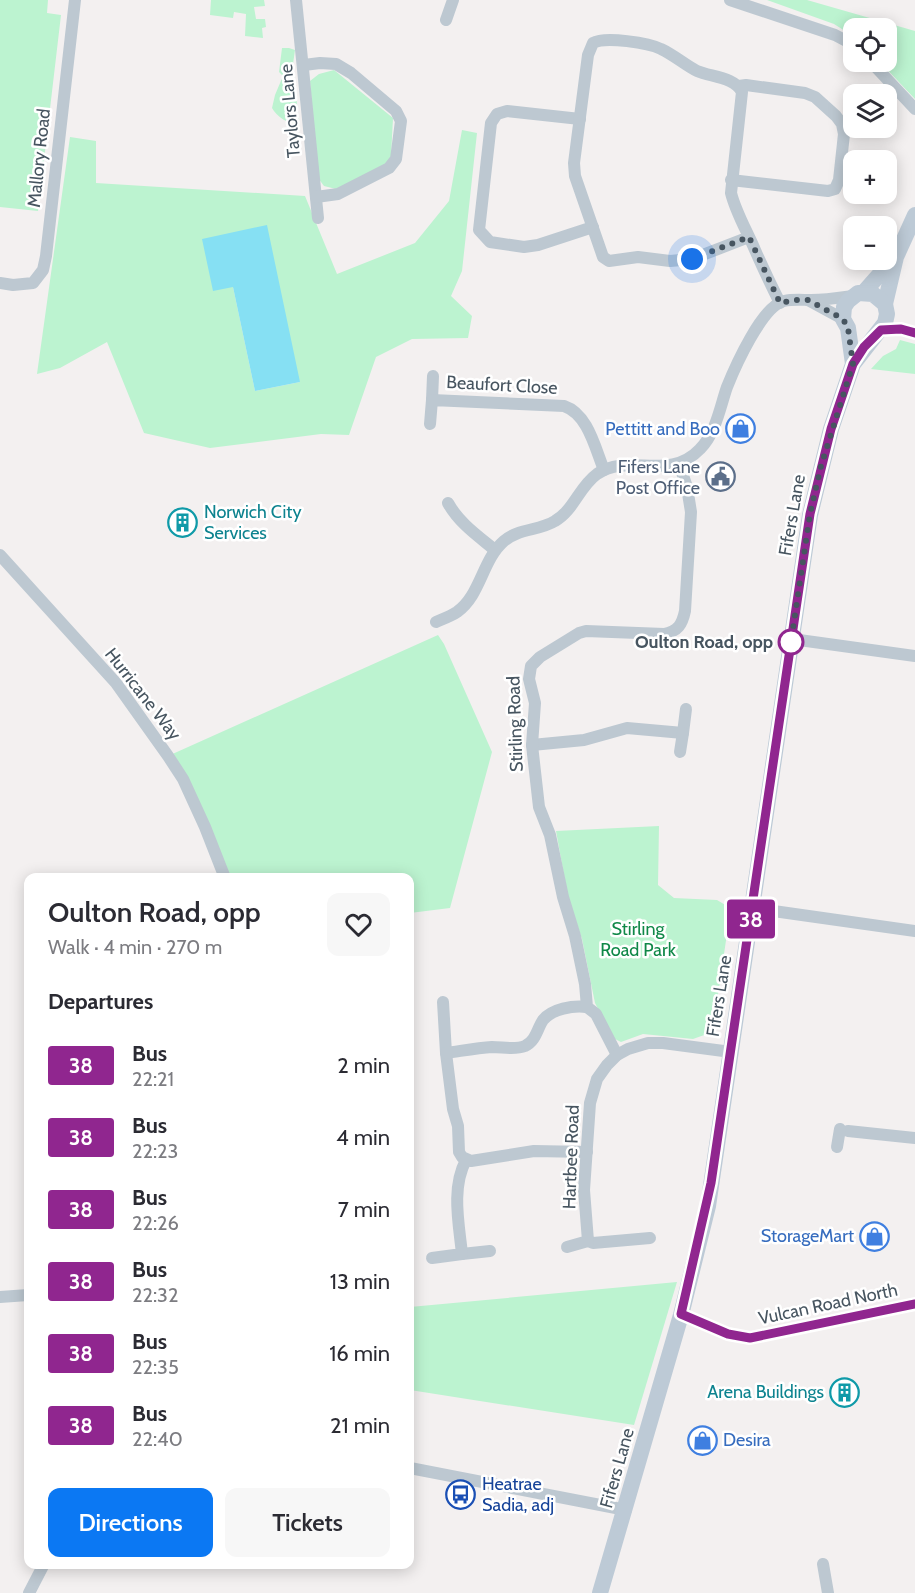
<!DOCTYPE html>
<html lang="en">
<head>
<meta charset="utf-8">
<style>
  :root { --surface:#fff; --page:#f7f7f7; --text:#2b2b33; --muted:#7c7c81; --accent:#0b78f3 }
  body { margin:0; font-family:Cabin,sans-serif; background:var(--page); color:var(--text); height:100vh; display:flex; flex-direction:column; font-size:22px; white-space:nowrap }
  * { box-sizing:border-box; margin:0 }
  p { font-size:20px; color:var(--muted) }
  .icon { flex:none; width:33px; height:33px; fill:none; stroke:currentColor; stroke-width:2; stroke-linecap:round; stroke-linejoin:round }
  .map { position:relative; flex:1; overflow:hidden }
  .sheet { position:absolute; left:24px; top:873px; width:390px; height:696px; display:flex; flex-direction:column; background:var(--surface); border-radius:12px; box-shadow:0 3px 15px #0003 }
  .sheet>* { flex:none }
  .badge { padding:0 12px; border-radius:4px; font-size:21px; line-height:39px }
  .controls { position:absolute; left:843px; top:18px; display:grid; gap:12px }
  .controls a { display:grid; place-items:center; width:54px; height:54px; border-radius:12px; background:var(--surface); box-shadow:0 3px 15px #0003; font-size:30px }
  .you { position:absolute; width:30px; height:30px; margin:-15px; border:4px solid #fff; border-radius:50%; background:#1a73e8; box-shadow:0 0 0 9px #1a73e833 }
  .map>.badge { position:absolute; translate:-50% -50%; box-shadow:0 0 0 3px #fff }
  h2 { padding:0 24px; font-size:22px; line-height:54px }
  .round { display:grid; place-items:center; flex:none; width:63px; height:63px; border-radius:12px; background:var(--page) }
  .summary { display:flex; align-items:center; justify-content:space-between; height:102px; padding:0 24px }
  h1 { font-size:28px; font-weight:600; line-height:45px }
  .button { display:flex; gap:12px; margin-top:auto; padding:12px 24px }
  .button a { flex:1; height:69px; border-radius:12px; background:var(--accent); color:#fff; font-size:24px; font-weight:600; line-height:69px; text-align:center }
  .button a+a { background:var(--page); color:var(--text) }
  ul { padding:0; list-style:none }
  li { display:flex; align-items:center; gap:18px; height:72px; padding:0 24px }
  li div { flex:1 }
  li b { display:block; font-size:22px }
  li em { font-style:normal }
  li .badge { min-width:66px; font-weight:700; text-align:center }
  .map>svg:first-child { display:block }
</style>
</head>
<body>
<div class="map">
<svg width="915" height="1593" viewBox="0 0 915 1593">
  <rect width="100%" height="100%" fill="#f3f0f0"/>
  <g fill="#bcf3d0" fill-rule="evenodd">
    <path d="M0,0h48l-1,13 14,2 -23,196 -38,-4z"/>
    <path d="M211,0h53l1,6 -11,1 2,12h9l1,8 -4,1 1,10 -18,-2 1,-22 -12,-2 -1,6 -23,-3z"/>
    <path d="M767,0h40l108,31v68l-35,-37h6v-34h-32l-1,8 -19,-12z"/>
    <path d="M282,48h7l6,2 -2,14 6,60c-11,0 -22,-7 -27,-16l3,-13 8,-19 -4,-4z"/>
    <path d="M334,70l59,48 -2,39 -8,12 -43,21 -16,-4 -6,-8 -8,-97 9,-7z"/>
    <path d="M462,130l15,3 -15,138 -11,25 21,20 -4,22 -56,1 -36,18 -27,78 -28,-1 -111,14 -66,-15 -37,-91 -47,26 -23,6 33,-237 26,4v42l209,13 32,78 78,-31 34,-42zM233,287l67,95 -45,9z"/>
    <path d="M900,340l15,4v30l-44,-5 12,-13 13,-7z"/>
    <path d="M438,635l6,9 48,108 -42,156 -40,5v-35l-185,-1 -57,-121z"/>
    <path d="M659,826l-1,59 16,13 43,2 10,6 2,14 -15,102 -7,12 -14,5 -50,-5 -22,8 -8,-4 -18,-35 -13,-64 -14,-42 -12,-66z"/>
    <path d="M677,1282l-43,143 -224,-35v-83z"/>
  </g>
  <path fill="#86e0f3" d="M267,225l33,157 -45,9 -22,-104 -20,4 -11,-52z"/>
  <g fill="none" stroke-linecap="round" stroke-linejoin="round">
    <g stroke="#bdc8d1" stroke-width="12">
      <path d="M296,0l22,218"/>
      <path d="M730,0l105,35 19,10"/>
      <path d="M446,20l7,-20"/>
      <path d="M871,62l44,47"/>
      <path d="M304,65l16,-2 16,1 15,9 45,38 5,10 -5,38 -7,9 -51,26 -22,3"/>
      <path d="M580,119l-73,-8 -10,3 -6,9 -12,107 11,12 34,5 14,-2 55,-18"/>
      <path d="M731,180l97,11 7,-2 4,-9 5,-46 -2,-10 -6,-8 -21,-19 -10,-4 -59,-8 -7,1"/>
      <path d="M749,237l-57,22 -22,2 -32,-4 -29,4 -6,-4 -28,-81 -1,-13 14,-108 5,-12c12,-7 56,0 68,6 13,6 24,16 36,22 14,6 38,6 45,21l-11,101c5,20 16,38 24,57 8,18 16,35 25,53"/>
      <path d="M0,283l13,2 20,-2 10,-13 3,-14 29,-256"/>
      <path d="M808,300l35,19"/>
      <path d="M881,330l20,-1 14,4"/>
      <path d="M432,400l1,-24"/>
      <path d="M430,424l2,-24 132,6c24,8 31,42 40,64"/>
      <path d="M448,503c11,20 30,33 47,47"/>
      <path d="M0,555l116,128 52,73 15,23 22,48 20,51"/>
      <path d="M436,622c7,-3 15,-6 21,-10 24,-17 25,-52 47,-71 15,-13 35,-10 51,-20 19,-11 24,-34 42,-47 32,-22 72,8 103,-25 16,-16 20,-42 27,-62 8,-20 35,-81 57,-86 9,-2 18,-1 27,-1 14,0 27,-2 41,-4"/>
      <path d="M792,639l123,17"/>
      <path d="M532,745l52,-5 43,-12 56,5 3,-24"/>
      <path d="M680,752l3,-19"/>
      <path d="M752,908l163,23"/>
      <path d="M443,1002l3,51 7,56 5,17 1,26 3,5 9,4 63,-10 53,1"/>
      <path d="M446,1053c15,-2 31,-5 46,-6 11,0 23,3 33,-1 11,-5 12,-17 18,-26 9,-11 30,-15 44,-13"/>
      <path d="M617,1055l-21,-41 -9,-7 -2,-23 -10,-48 -12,-39 -13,-62 -11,-28 -7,-62 3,-42 -6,-24 2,-13 9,-9 39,-24 7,-2 78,3c14,-3 18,-9 21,-23l6,-99 -4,-25 -8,-23"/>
      <path d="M848,1131l67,7"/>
      <path d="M837,1147l3,-18"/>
      <path d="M588,1241l5,2 57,-5"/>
      <path d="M567,1247l21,-6 -4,-51 6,-87 7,-24 10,-14 10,-10 11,-6 20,-6h15l68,9"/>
      <path d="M462,1254l28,-3"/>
      <path d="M432,1258l30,-4c-3,-30 -11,-66 4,-94"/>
      <path d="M0,1297l28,-2"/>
      <path d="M681,1315l47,19 22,4 165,-34"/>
      <path d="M410,1468l216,42"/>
      <path d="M823,1564l5,29"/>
      <path d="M29,1593l15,-29"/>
    </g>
    <g stroke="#bdcad6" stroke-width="16">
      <path d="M864,292l31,-35"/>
      <path d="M885,304l11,-47 19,-42"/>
      <path d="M600,1593l81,-278 27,-109 102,-691 21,-86 22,-65 32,-41 2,-9 -2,-10 -12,-10 -15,-1 -10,8 -4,6 -1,12 5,9 5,36"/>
    </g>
  </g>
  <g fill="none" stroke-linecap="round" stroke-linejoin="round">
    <defs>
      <path id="line" d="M915,333l-14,-4 -20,1 -17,17 -11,17 -22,65 -21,85 -99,669 -30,131 47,20 22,4 165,-34"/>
    </defs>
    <use href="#line" stroke="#fff" stroke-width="14"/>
    <use href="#line" stroke="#90268f" stroke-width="9"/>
    <path stroke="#475560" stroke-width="6" stroke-dasharray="0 10.8" d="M692,259l57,-22 31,66 16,-3h12l35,19 5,9 5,36 -32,102 -11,48 -19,128"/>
  </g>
  <defs>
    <symbol id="shop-ring" viewBox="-11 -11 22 22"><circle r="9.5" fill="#fff" stroke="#3f7fe0" stroke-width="1.5"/><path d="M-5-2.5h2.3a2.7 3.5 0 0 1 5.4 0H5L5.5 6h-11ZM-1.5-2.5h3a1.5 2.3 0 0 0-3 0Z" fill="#3f7fe0"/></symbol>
    <symbol id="civic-ring" viewBox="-11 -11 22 22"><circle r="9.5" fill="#fff" stroke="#5c6f8a" stroke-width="1.5"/><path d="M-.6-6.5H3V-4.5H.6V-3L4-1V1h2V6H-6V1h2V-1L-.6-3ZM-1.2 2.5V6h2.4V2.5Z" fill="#5c6f8a"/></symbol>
    <symbol id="building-ring" viewBox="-11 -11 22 22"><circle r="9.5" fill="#fff" stroke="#0f9aa8" stroke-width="1.5"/><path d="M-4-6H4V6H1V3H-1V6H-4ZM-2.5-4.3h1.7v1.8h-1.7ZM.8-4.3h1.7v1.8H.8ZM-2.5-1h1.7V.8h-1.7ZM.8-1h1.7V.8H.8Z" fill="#0f9aa8"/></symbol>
    <symbol id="bus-ring" viewBox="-11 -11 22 22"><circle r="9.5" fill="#fff" stroke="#1a4fb4" stroke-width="1.5"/><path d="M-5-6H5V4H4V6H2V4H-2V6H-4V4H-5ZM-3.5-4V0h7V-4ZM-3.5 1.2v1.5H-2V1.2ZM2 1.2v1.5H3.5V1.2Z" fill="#1a4fb4"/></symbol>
  </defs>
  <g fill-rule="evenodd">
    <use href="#shop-ring" x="724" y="412" width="33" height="33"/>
    <use href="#civic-ring" x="704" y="460" width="33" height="33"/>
    <use href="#building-ring" x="166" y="506" width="33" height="33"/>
    <use href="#shop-ring" x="858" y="1220" width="33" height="33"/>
    <use href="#building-ring" x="828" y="1376" width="33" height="33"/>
    <use href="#shop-ring" x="686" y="1424" width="33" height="33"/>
    <use href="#bus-ring" x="444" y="1478" width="33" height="33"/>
  </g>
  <circle fill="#fff" stroke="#90268f" stroke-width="3" cx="791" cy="642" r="12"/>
  <g text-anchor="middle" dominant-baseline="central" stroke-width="5" stroke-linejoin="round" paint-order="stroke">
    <g font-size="18" fill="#475560" stroke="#fff">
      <text transform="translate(290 111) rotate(-95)">Taylors Lane</text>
      <text transform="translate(39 158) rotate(-84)">Mallory Road</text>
      <text transform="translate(502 385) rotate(3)">Beaufort Close</text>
      <text transform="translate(792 515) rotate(-80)">Fifers Lane</text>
      <text transform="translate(143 694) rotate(52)">Hurricane Way</text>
      <text transform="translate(515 724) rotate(-92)">Stirling Road</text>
      <text transform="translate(719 996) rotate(-81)">Fifers Lane</text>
      <text transform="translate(571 1157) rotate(-88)">Hartbee Road</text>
      <text transform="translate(828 1304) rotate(-12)">Vulcan Road North</text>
      <text transform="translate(617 1468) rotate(-74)">Fifers Lane</text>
    </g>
    <g font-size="18" fill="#366cbe" stroke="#fff" text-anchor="end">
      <text x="720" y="429">Pettitt and Boo</text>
      <text x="854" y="1236">StorageMart</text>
      <text x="723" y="1440" text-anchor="start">Desira</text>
    </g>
    <g font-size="18" fill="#4e5e75" stroke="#fff" text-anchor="end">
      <text x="700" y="467">Fifers Lane<tspan x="700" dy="21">Post Office</tspan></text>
    </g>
    <g font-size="18" fill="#0d838f" stroke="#fff" text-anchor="start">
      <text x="204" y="512">Norwich City<tspan x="204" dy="21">Services</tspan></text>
      <text x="824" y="1392" text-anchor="end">Arena Buildings</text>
    </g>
    <g font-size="18" font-weight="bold" fill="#475560" stroke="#fff" text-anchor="end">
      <text x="773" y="642">Oulton Road, opp</text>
    </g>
    <g font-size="18" fill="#108848" stroke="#fff">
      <text x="638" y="929">Stirling<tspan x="638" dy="21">Road Park</tspan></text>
    </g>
    <g font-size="18" fill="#164399" stroke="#fff" text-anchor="start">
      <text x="482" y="1484">Heatrae<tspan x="482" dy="21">Sadia, adj</tspan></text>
    </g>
  </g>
</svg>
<div class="controls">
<a><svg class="icon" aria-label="locate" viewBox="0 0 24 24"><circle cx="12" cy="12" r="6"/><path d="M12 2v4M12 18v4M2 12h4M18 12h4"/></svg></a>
<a><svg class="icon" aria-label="layers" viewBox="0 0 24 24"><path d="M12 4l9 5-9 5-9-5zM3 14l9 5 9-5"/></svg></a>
<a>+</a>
<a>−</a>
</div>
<div class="you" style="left:692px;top:259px"></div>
<b class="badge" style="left:751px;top:919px;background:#90268f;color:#fff">38</b>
<section class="sheet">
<div class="summary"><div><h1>Oulton Road, opp</h1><p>Walk · 4 min · 270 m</p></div><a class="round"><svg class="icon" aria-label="heart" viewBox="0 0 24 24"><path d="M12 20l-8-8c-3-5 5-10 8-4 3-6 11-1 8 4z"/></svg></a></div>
<h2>Departures</h2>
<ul>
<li><span class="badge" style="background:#90268f;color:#fff">38</span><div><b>Bus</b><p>22:21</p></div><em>2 min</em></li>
<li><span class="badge" style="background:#90268f;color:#fff">38</span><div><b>Bus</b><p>22:23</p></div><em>4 min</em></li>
<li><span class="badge" style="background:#90268f;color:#fff">38</span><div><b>Bus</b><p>22:26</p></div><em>7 min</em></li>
<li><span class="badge" style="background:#90268f;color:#fff">38</span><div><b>Bus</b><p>22:32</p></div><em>13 min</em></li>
<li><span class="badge" style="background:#90268f;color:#fff">38</span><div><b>Bus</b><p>22:35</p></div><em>16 min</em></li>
<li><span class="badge" style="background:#90268f;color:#fff">38</span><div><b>Bus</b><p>22:40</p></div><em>21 min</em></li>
</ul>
<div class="button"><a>Directions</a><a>Tickets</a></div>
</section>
</div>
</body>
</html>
